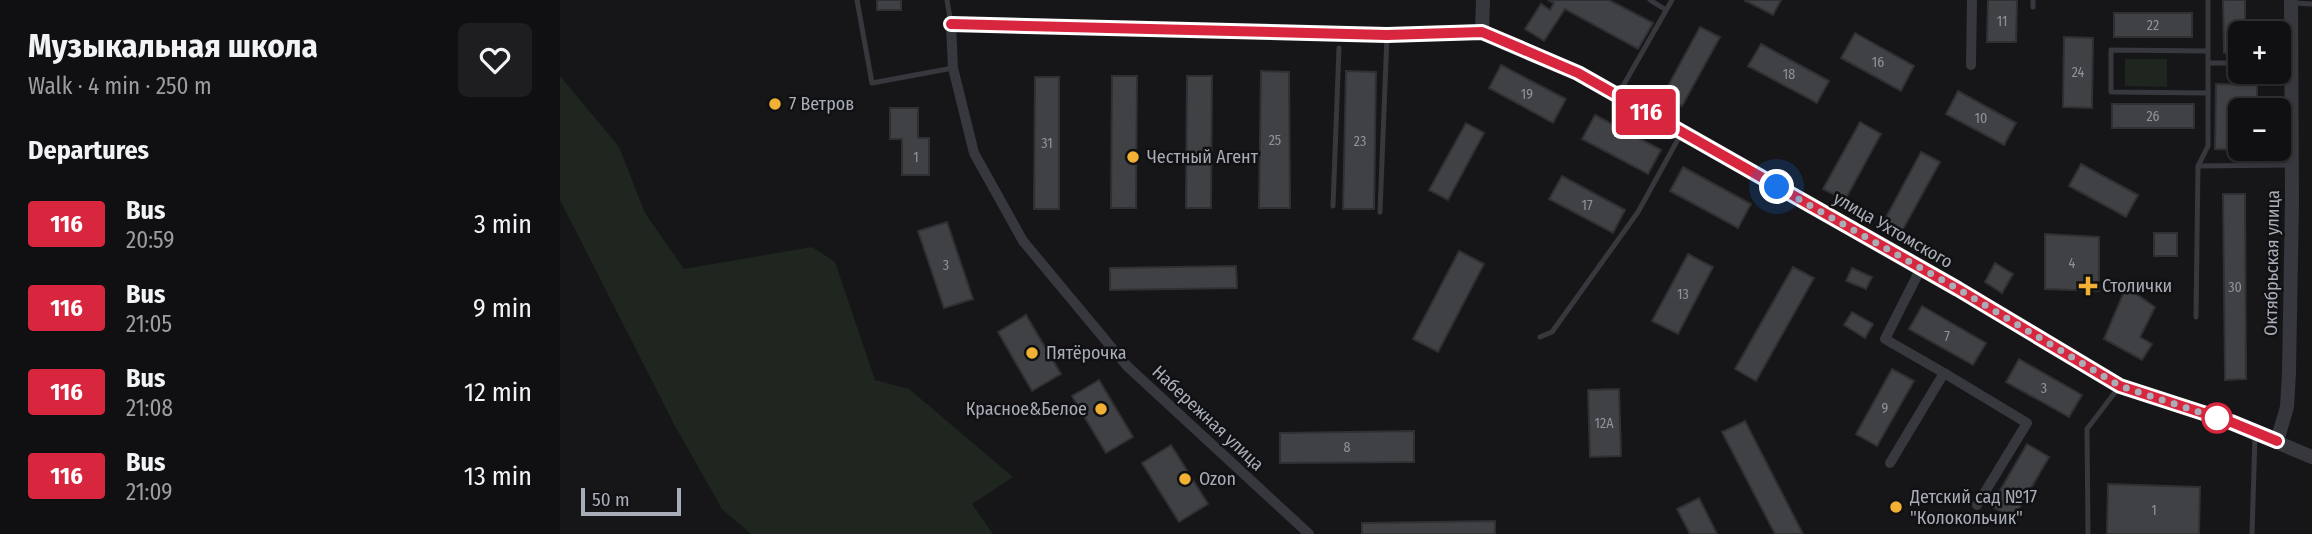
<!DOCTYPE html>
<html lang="en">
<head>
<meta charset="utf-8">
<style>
  :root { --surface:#101012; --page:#1e1e20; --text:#f1f3f6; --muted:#9c9d9f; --line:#303032 }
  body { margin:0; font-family:"Fira Sans Condensed",sans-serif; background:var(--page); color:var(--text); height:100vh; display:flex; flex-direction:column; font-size:26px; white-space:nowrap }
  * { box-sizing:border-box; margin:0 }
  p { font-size:23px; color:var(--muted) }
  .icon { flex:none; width:38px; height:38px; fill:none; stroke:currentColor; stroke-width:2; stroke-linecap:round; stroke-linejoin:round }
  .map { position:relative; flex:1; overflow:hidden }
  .details { display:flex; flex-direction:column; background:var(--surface); width:560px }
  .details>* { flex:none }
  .badge { padding:0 14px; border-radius:5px; font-size:24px; line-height:46px }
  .buttons { position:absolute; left:1668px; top:21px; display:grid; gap:14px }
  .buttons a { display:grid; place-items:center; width:63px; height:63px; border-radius:10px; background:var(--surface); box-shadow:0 2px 5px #0004,0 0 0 2px var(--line); font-size:35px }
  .scale { position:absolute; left:21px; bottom:18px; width:100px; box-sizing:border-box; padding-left:7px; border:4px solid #a8adb8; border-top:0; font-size:19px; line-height:24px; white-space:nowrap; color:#a8adb8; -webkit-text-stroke:5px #111113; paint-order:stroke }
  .you { position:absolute; width:35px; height:35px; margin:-18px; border:5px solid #fff; border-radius:50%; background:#1a73e8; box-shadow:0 0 0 10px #1a73e833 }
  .map>.badge { position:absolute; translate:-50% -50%; box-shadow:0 0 0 4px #fff }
  h2 { padding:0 28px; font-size:26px; line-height:63px }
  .round { display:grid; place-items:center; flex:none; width:74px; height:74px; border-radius:10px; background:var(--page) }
  .overview { display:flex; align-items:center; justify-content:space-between; height:119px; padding:0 28px }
  h1 { font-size:33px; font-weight:700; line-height:52px }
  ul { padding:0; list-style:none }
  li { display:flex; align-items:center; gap:21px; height:84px; padding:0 28px }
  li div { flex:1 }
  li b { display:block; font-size:26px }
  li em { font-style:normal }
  li .badge { min-width:77px; font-weight:700; text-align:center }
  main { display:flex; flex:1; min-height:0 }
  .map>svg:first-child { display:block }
</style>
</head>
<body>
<main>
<section class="details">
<div class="overview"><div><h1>Музыкальная школа</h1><p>Walk · 4 min · 250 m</p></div><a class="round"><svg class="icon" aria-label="heart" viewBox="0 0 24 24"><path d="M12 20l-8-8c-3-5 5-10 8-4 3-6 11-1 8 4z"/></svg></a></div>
<h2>Departures</h2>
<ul>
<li><span class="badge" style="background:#d7263d;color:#fff">116</span><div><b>Bus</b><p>20:59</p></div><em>3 min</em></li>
<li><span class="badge" style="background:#d7263d;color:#fff">116</span><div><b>Bus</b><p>21:05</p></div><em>9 min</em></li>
<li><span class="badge" style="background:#d7263d;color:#fff">116</span><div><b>Bus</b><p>21:08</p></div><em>12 min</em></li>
<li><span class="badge" style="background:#d7263d;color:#fff">116</span><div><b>Bus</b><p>21:09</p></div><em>13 min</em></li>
</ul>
</section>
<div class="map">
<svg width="1752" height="534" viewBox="0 0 1752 534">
  <rect width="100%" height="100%" fill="#161618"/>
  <g fill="#1e261f">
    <path d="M1565,59h42v28l-42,-1z"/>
    <path d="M0,76l59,71 26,66 39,56 128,-22 23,15 40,118 34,9 104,88 -41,27 21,30h-242l-29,-25 -47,-83 -115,-226z"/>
  </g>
  <g fill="#404145" stroke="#303034" stroke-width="2">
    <rect x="317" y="0" width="24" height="10"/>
    <path d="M988,0h61l44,23 -15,26 -73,-40 -21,32 -19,-12 16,-25 9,6 4,-7z"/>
    <path d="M1184,0h37l-8,15z"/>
    <path d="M1428,0h29l-1,42h-29z"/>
    <path d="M1663,0h22v33h-5v19l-16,1z"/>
    <rect x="1554" y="13" width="78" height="24"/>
    <path d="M1140,27l20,10 -38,69 -19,-11z"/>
    <path d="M1295,33l59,33 -13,25 -60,-33z"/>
    <path d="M1504,37l29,1 -1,70 -29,-1z"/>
    <path d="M1201,44l68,37 -12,22 -69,-37z"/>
    <path d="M941,65l65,34 -13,24 -64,-35z"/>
    <path d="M701,71l28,1 1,136h-31z"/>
    <path d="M786,71l30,1 -2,137h-31z"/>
    <path d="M552,76h25l-1,132h-25z"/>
    <path d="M627,76h25l-1,132h-25z"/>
    <path d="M475,77h24v132h-25z"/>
    <path d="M1656,84l41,1v25h-17v40l-25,-1z"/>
    <path d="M1398,91l58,32 -12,22 -58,-31z"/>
    <rect x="1552" y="104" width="82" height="24"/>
    <path d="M330,108h28v30h11v37h-27v-36h-12z"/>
    <path d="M1035,115l66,35 -13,24 -66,-35z"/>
    <path d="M1300,122l21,12 -36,66 -22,-11z"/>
    <path d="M906,123l18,10 -36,67 -19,-10z"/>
    <path d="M1361,152l19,10 -38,69 -18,-10z"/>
    <path d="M1521,164l57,31 -12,22 -57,-31z"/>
    <path d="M1123,167l68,37 -13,24 -68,-37z"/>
    <path d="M1002,176l63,34 -12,23 -64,-34z"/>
    <path d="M1663,194h22l1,185 -21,1z"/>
    <path d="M387,222l26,77 -29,9 -26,-77z"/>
    <rect x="1594" y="233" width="23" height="23"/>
    <path d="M1485,234l54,3v54l-54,-2z"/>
    <path d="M899,251l25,13 -46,88 -25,-13z"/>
    <path d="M1128,254l25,13 -35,67 -26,-13z"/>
    <path d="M1435,263l18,11 -11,19 -17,-11z"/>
    <path d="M676,266l1,22 -127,2v-22z"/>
    <path d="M1233,267l21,11 -58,103 -21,-12z"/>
    <path d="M1292,268l20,9 -6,12 -20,-8z"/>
    <path d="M1566,287l29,20 -15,30 12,7 -10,16 -38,-21z"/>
    <path d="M1362,306l64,37 -13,22 -64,-36z"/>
    <path d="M1292,312l21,12 -8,14 -21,-13z"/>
    <path d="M466,315l35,59 -29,17 -34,-59z"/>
    <path d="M1459,359l63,36 -13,22 -63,-35z"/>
    <path d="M1332,369l22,12 -37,65 -21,-12z"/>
    <path d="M539,380l34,57 -27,16 -34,-57z"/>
    <path d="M1059,389l2,67 -31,1 -2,-67z"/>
    <path d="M1185,421l58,113h-28l-53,-102z"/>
    <path d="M854,431v31l-134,1v-30z"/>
    <path d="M1467,444l22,13 -36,62 -22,-13z"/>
    <path d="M611,445l37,59 -29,18 -37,-59z"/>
    <path d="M1548,484l92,3 -1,47h-92z"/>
    <path d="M1139,498l18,36h-27l-13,-25z"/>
    <path d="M935,521v13h-133v-11z"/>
  </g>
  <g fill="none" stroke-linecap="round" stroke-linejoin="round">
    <g stroke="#37383d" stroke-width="5">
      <path d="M297,0l15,83 81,-15"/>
      <path d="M387,0l4,24"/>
      <path d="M1090,0l16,10"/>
      <path d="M1734,3l18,1"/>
      <path d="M1473,7v-7"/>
      <path d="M1648,51l-97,-1v42l97,1"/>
      <path d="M1648,63h32"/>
      <path d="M1059,93l53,-93"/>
      <path d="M1638,166l91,-1"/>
      <path d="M773,206l6,-158"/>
      <path d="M820,212l7,-177"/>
      <path d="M1636,317l2,-151 10,-20v-146"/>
      <path d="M980,337l12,-5 86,-120 44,-80"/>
      <path d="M1528,534l-1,-105 32,-42"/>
      <path d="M1692,534l3,-98"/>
    </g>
    <g stroke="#37383d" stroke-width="10">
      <path d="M1411,65l1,-65"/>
      <path d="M1384,373l83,50 -50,82"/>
      <path d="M1330,463l54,-90 -59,-34 36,-71"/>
      <path d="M749,534l-182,-168 -104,-125 -49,-88 -21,-85 -2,-44 436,11 95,-3"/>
    </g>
    <g stroke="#37383d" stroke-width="14">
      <path d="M923,0l-1,32 96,41 380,216 162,97 111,37 81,34"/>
      <path d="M1717,441l10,-34 2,-35 3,-170 -1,-202"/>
    </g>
  </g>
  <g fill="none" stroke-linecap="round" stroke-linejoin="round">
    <defs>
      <path id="line" d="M391,24l436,11 95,-3 96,41 380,216 162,97 111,36 46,19"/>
    </defs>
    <use href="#line" stroke="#fff" stroke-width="16"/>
    <use href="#line" stroke="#d7263d" stroke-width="10"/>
    <path stroke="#a8adb8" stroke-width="7" stroke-dasharray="0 12.6" d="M1217,187l181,102 162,97 97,32"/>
  </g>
  <g fill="#f2b134" stroke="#111113" stroke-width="2.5">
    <circle cx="215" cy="104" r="7"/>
    <circle cx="573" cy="157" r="7"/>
    <path d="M1524.5 275.5h7v7h7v7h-7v7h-7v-7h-7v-7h7z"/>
    <circle cx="472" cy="353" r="7"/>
    <circle cx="541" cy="409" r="7"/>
    <circle cx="625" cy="479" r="7"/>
    <circle cx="1336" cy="507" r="7"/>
  </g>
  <circle fill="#fff" stroke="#d7263d" stroke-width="3.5" cx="1657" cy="418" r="14"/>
  <g text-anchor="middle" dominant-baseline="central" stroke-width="5" stroke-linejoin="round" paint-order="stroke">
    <g font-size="14" fill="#8e929b">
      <text x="1442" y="21">11</text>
      <text x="1593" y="25">22</text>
      <text x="1318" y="62">16</text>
      <text x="1518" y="72">24</text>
      <text x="1229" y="74">18</text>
      <text x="967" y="94">19</text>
      <text x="1593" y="116">26</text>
      <text x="1421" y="118">10</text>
      <text x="715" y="140">25</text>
      <text x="800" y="141">23</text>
      <text x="487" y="143">31</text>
      <text x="356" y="157">1</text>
      <text x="1027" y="205">17</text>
      <text x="1512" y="263">4</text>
      <text x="386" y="265">3</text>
      <text x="1675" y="287">30</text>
      <text x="1123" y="294">13</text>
      <text x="1387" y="336">7</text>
      <text x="1484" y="388">3</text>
      <text x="1325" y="408">9</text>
      <text x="1044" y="423">12А</text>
      <text x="787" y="447">8</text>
      <text x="1594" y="510">1</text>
    </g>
    <g font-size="18" fill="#a8adb8" stroke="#111113" text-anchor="start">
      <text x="229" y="104">7 Ветров</text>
      <text x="587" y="157">Честный Агент</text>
      <text x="1542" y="286">Столички</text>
      <text x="486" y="353">Пятёрочка</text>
      <text x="527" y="409" text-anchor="end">Красное&amp;Белое</text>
      <text x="639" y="479">Ozon</text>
      <text x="1350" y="497">Детский сад №17<tspan x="1350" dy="21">"Колокольчик"</tspan></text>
    </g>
    <g font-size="18" fill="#a8adb8" stroke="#111113">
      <text transform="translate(1333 230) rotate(30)">улица Ухтомского</text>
      <text transform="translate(1712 263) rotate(-89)">Октябрьская улица</text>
      <text transform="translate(648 418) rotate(43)">Набережная улица</text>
    </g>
  </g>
</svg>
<div class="buttons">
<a>+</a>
<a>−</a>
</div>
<div class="scale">50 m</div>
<div class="you" style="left:1217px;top:187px"></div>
<b class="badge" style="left:1086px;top:112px;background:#d7263d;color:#fff">116</b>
</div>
</main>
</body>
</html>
